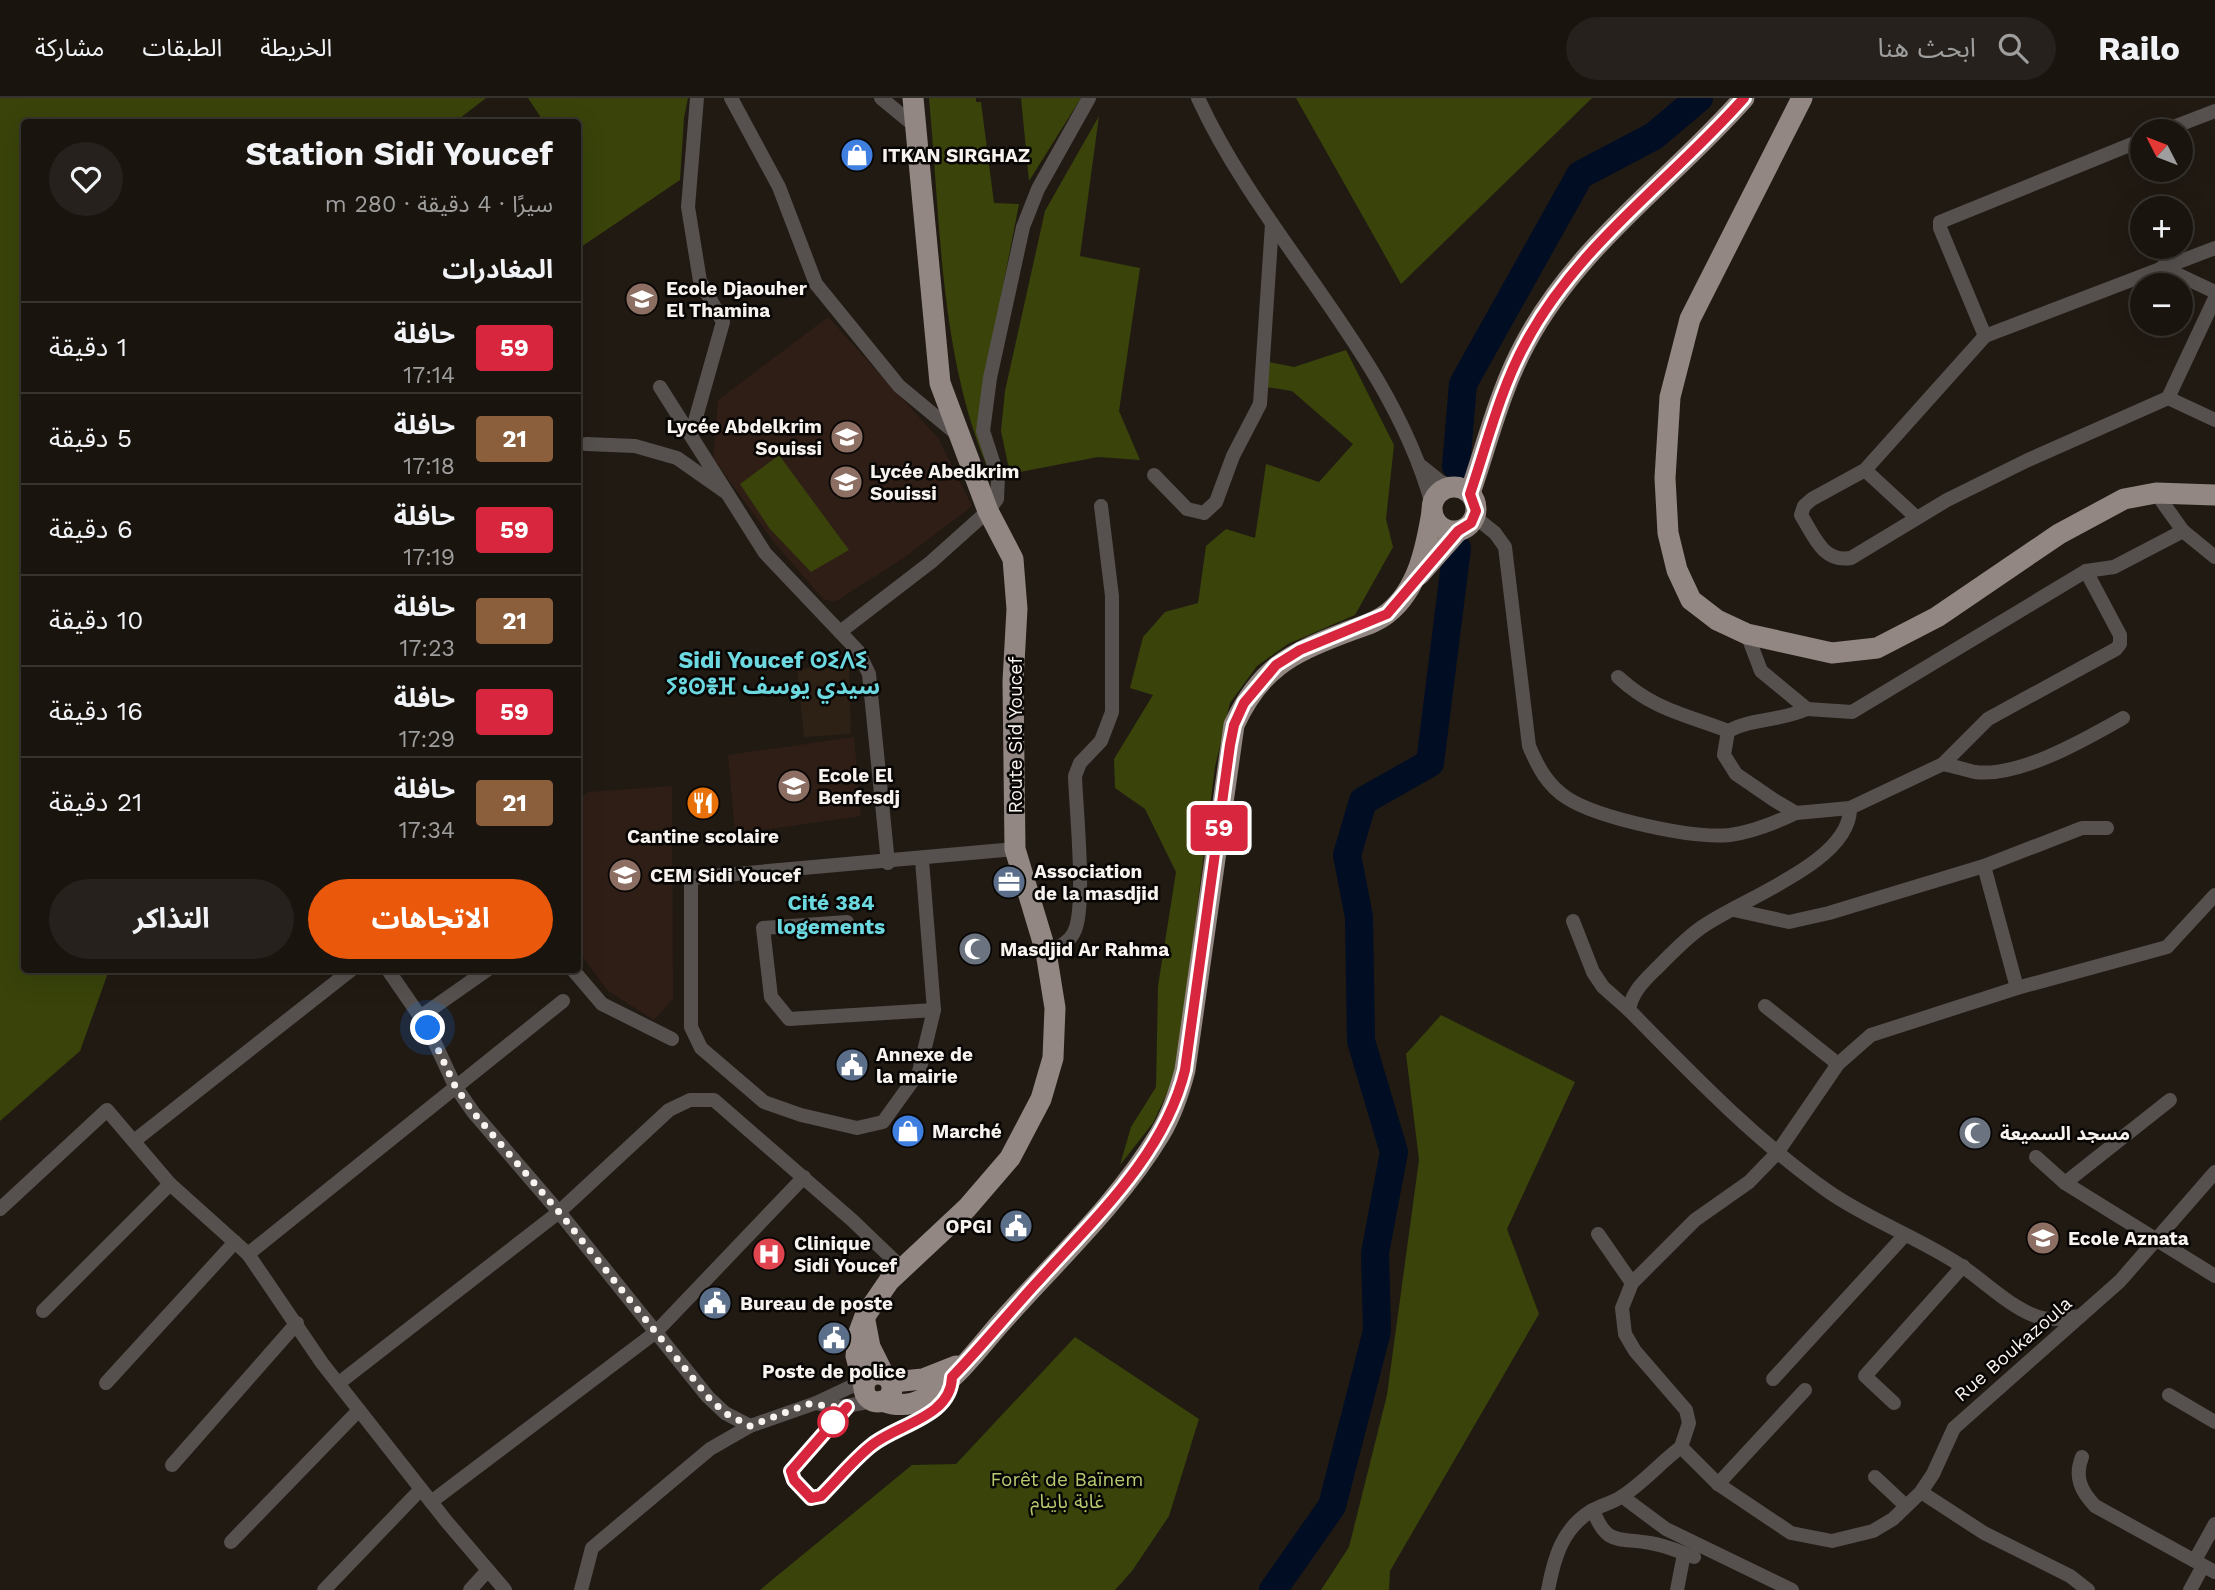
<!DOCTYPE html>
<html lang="ar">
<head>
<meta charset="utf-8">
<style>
  :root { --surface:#19140e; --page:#26211c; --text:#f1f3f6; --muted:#9f9e9e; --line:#37332e; --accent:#ea580c }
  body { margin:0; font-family:"Work Sans","Noto Sans Arabic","Noto Sans Tifinagh",sans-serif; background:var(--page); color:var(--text); direction:rtl; height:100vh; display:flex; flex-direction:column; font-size:26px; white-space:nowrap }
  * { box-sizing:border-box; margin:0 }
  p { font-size:23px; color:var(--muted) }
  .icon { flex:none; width:38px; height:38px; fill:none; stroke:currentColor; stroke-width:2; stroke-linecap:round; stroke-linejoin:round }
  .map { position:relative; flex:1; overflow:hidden; direction:ltr }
  .panel { position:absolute; left:21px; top:21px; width:560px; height:854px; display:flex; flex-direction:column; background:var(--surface); border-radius:7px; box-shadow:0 7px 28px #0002,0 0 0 2px var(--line); direction:rtl }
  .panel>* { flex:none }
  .badge { padding:0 14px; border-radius:5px; font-size:24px; line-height:46px }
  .needle { width:46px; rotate:312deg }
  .fabs { position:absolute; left:2130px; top:21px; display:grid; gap:14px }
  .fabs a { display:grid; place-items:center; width:63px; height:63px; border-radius:50%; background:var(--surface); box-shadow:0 7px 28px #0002,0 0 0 2px var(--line); font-size:35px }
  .you { position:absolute; width:35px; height:35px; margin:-18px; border:5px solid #fff; border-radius:50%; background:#1a73e8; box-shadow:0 0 0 10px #1a73e833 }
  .map>.badge { position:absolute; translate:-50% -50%; box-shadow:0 0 0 4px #fff }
  h2 { padding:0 28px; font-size:26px; line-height:63px }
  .round { display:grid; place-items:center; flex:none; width:74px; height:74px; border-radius:37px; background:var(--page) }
  .head { display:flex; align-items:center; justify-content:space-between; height:119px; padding:0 28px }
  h1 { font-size:33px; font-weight:700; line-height:52px }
  .action { display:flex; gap:14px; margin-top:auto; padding:14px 28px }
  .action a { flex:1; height:80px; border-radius:42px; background:var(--accent); color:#fff; font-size:28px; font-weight:700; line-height:80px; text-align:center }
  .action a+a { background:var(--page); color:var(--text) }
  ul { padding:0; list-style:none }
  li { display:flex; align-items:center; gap:21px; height:91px; padding:0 28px; border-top:2px solid var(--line) }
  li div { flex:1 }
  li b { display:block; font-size:26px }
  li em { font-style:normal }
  li .badge { min-width:77px; font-weight:700; text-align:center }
  header { display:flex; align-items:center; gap:42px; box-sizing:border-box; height:98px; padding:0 35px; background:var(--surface); border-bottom:2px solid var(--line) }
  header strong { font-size:33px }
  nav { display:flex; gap:38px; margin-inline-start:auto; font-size:24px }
  .search { width:490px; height:63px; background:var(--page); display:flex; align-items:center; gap:18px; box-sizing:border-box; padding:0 24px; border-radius:38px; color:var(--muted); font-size:26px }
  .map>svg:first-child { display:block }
</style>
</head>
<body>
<header>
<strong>Railo</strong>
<div class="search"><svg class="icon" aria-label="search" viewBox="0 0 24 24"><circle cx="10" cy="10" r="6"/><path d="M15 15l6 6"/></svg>ابحث هنا</div>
<nav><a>الخريطة</a><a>الطبقات</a><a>مشاركة</a></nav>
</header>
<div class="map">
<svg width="2215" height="1492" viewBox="0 0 2215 1492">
  <rect width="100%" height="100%" fill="#211a13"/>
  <path fill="#2d2115" d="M849,569l2,67 -47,3 -7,-68z"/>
  <g fill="#2f1e16">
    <path d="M828,219l110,121 34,68 -67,51 -70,45 -12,-3 -50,-58 -60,-83 5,-58z"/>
    <path d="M854,639l7,79 -126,18 -7,-79z"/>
    <path d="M672,688l1,213 -19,21 -47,-30 -29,-40v-150l10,-8z"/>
  </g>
  <g fill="#39430a">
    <path d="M0,0h486l-31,24h-431v848h85l-29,81 -80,70z"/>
    <path d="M528,0h160l-4,20 -4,62 -102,69v-127h-38v-6z"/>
    <path d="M929,0h47v4h5l13,101 25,1 -39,201 12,73c-53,-118 -51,-253 -63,-380z"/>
    <path d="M1021,0h60l-52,83z"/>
    <path d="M1296,0h296l-191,186z"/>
    <path d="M1099,18l-19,140 60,12 -21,143 21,49 -42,-3 -88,17 -9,-43 4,-40 40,-180z"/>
    <path d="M1346,252l48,95 -8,74 7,28 -38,68 -67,29 -31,22 -27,37 -15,64 -39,307 -23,49 -33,42 11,-38 25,-40 2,-101 18,-114 -31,-63 -30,-21 -1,-29 39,-64 -23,-7 13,-51 22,-25 33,-9 8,-57 20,-17 29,9 11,-74 53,18 34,-38 -61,-53 -26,-4 3,-25 25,5z"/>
    <path d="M779,357l70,95 -38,22 -41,-43 -30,-45z"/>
    <path d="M1441,917l134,67 -68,147 32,85 -149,257 -1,19h-68l28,-43 38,-152 32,-235 -13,-106z"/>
    <path d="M1075,1239l124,82 -30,97 -37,55 -17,19h-355l152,-125 44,-1z"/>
  </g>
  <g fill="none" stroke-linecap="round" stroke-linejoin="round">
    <g stroke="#000d23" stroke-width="28">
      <path d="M1456,368l7,-82 117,-209 74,-39 45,-38"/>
      <path d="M1273,1492l59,-84 45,-175 -2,-78 19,-101 -33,-111 -2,-124 -12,-62 16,-54 67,-38 27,-215"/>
    </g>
    <g stroke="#56514f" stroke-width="14">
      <path d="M731,0l48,89 37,97 83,102 59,49"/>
      <path d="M881,0l34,28"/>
      <path d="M1198,0c65,142 193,255 234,407"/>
      <path d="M2163,33l52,-20"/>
      <path d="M2215,150l-230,88 -120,134 -53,29 -8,7 -3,9c13,21 22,48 50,43l96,-58 81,-40 140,-62 47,22"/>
      <path d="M2162,169l53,25"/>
      <path d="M1985,238l-45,-108v-6l202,-82"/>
      <path d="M660,289l105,166 93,98 11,23 19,189"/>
      <path d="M2168,300l47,-100"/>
      <path d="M691,337l32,-113 -23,-41 -12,-74 9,-109"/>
      <path d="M586,346l49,2 42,12 47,33"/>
      <path d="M1421,368l20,16 11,4"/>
      <path d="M1865,372l52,48"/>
      <path d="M1154,377l33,34 17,4 12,-11 17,-46 27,-52 12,-180"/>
      <path d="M2156,395l27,38 32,26"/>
      <path d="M1475,419l20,16 10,14 24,199c9,21 18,39 38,52 31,20 125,41 163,37 23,-3 45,-12 66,-22"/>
      <path d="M840,534l91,-70 57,-51 9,-12 1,-22 -15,-46 7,-53 33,-151 15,-38 51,-91"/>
      <path d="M1747,536l14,37 46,38c-26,12 -54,9 -79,22l-4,24 12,19 38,26 22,13 54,-5 93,-44 45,-45 128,-70 4,-5v-9l-34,-64"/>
      <path d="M1618,579c36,33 66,37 110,54"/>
      <path d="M1807,611l45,3 234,-141 28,-4 69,-36"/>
      <path d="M1943,666c11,2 22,6 32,8 44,6 111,-33 148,-54"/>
      <path d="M1850,710c1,54 -109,91 -148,119 -16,11 -30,26 -44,40 -13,13 -26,24 -29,43 63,64 126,130 200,182 42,29 93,47 134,75 24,16 57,50 86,52 10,1 21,-2 31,-3"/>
      <path d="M922,762l12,150 -15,62 -36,50 -26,6 -56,-13 -37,-13 -63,-54 -10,-21v-149l324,-29"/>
      <path d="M1984,768l33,122"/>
      <path d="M1734,812l55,12 40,-9 155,-47 98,-38h25"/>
      <path d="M1573,823l20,51 10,15 26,23"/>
      <path d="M847,824l-84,6 8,69 18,22 145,-9"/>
      <path d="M1046,854c12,-5 24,-9 29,-22 11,-26 1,-122 0,-154l5,-13 21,-22 11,-29v-116l-11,-90"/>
      <path d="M388,872l40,58 27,58 18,26 86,100 149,185 17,16 25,13"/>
      <path d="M573,872l29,34 70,35"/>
      <path d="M1765,908l73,58"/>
      <path d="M420,919l67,-47"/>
      <path d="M134,1043l217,-171"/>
      <path d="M2036,1059l29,26 150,93"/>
      <path d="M2065,1085l105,-83"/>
      <path d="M0,1111l107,-99 63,74 78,70 74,109 125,159 58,68"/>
      <path d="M1598,1136l34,49"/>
      <path d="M248,1156l315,-253"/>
      <path d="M43,1213l127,-127"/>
      <path d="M1773,1281l131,-143"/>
      <path d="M106,1285l129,-141"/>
      <path d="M339,1285l220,-171 110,-102 21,-10h24l138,120 50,48"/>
      <path d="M2169,1297l46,27"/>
      <path d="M816,1305l24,4 34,-6"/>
      <path d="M1894,1305l-29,-27 98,-110"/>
      <path d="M1681,1349l8,-24 -3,-13 -51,-59 -10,-17 -3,-26 10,-25 63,-63 54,-38 28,-29 61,-89 33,-29 146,-47 150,-41 48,-52"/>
      <path d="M2082,1359c-8,20 -1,34 13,49l120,66"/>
      <path d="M172,1367l125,-142"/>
      <path d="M1875,1379l31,29"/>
      <path d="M1718,1386l87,-94"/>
      <path d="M1921,1394l63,41 86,43 18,14"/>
      <path d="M1623,1399l43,32 126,61"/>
      <path d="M431,1404l225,-170 148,-155"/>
      <path d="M1593,1412c14,37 26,27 57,33 15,2 30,9 44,14"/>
      <path d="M231,1444l128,-132"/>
      <path d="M2195,1462l20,-36"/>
      <path d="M324,1492l97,-101"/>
      <path d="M470,1492l18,-20"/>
      <path d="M581,1492l11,-42 118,-99 40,-23 66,-23 51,-24"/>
      <path d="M1548,1492c6,-32 14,-61 43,-79 10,-6 21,-8 30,-14 21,-13 40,-35 60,-50l37,37 73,49 41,8 41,-10 20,-12 28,-27 12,-18 21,-46 166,-147 95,-109"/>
      <path d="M1677,1492l7,-36"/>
      <path d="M2190,1492l13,-24"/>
    </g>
    <g stroke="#928782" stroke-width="21">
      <path d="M1802,0l-112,221 -20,78 -5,81 3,55 9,37 14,30 26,20 30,14 85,19 45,-5 60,-31 122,-83 65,-35 32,-6 59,2"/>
      <circle cx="1454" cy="411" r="22"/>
      <path d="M1470,395c17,-49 30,-103 55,-149 53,-100 146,-163 219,-246"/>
      <path d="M1419,477l39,-44"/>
      <path d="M865,1223l5,26 14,28"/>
      <circle cx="878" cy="1290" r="14"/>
      <path d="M892,1284l31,-3 33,-13"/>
      <path d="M864,1289l-8,-31 2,-21 7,-19 24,-35 78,-73 43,-50 31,-59 12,-41 2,-50 -9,-56 -31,-103 -2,-168 4,-72 -4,-50 -25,-48 -48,-128 -27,-285"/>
      <path d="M882,1303c14,5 28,5 41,-2 34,-18 57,-54 83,-82 52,-58 113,-115 154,-183 12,-20 19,-41 25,-64l49,-345c26,-56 55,-71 110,-92 15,-6 32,-10 44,-20 30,-24 38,-65 44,-101"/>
    </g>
  </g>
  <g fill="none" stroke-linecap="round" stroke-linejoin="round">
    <defs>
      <path id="line" d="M847,1309l-56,64 3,9 17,18 10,-2c17,-17 33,-37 51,-51 26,-21 79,-28 80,-68 31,-32 59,-67 89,-99 56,-62 124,-125 144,-208l45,-325 4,-20 10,-22 32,-38 24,-15 87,-36 71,-83 13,-8 5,-12 -6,-17c17,-50 30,-104 55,-150 53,-100 146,-163 219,-246"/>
    </defs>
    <use href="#line" stroke="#fff" stroke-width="16"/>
    <use href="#line" stroke="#d7263d" stroke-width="10"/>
    <path stroke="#f8f3ee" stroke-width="7" stroke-dasharray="0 12.6" d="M428,930l27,58 18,26 86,100 149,185 17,16 25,13 58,-22 32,3 -7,15"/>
  </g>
  <defs>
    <symbol id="shop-disc" viewBox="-11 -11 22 22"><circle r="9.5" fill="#3f7fe0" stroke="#080604"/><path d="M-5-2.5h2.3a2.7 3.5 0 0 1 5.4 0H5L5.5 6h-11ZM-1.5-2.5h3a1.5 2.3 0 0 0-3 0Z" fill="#fff"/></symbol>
    <symbol id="school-disc" viewBox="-11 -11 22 22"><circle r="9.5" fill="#8d6e63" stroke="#080604"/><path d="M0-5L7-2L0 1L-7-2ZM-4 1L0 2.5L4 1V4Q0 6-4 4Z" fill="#fff"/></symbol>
    <symbol id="restaurant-disc" viewBox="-11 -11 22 22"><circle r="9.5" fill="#e8710a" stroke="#080604"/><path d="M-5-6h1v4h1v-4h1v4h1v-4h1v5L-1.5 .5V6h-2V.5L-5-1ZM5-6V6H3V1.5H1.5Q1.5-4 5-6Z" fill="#fff"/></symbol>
    <symbol id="office-disc" viewBox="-11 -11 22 22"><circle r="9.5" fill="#5c6f8a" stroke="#080604"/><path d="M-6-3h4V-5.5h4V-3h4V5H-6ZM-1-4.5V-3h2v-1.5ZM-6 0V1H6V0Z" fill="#fff"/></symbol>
    <symbol id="mosque-disc" viewBox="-11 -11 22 22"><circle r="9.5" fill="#6b7280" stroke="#080604"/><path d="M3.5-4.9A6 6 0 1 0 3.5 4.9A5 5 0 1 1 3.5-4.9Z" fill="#fff"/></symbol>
    <symbol id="civic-disc" viewBox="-11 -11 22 22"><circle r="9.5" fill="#5c6f8a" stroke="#080604"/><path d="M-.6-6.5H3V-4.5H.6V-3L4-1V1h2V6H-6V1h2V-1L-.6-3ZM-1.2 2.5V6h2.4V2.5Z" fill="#fff"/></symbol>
    <symbol id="hospital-disc" viewBox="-11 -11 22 22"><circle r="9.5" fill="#e0444e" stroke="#080604"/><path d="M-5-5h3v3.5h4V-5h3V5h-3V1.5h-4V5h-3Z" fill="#fff"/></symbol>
  </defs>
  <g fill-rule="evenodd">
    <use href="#shop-disc" x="838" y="38" width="38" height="38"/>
    <use href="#school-disc" x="623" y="182" width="38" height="38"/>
    <use href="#school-disc" x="828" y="320" width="38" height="38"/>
    <use href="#school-disc" x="827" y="365" width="38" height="38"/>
    <use href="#school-disc" x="775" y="669" width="38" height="38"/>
    <use href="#restaurant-disc" x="684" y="686" width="38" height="38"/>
    <use href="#school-disc" x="606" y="758" width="38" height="38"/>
    <use href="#office-disc" x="990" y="765" width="38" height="38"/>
    <use href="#mosque-disc" x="956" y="832" width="38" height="38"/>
    <use href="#civic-disc" x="833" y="948" width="38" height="38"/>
    <use href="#shop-disc" x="889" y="1014" width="38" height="38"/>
    <use href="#mosque-disc" x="1956" y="1016" width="38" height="38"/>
    <use href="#civic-disc" x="997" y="1109" width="38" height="38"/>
    <use href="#school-disc" x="2024" y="1121" width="38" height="38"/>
    <use href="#hospital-disc" x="750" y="1137" width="38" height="38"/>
    <use href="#civic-disc" x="696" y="1186" width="38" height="38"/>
    <use href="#civic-disc" x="815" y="1221" width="38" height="38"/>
  </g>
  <circle fill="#fff" stroke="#d7263d" stroke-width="3.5" cx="833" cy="1324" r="14"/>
  <g text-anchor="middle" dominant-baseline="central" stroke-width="5" stroke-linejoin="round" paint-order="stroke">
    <g font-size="19" font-weight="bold" fill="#f8f3ee" stroke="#080604" text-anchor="start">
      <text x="882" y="57">ITKAN SIRGHAZ</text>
      <text x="666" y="190">Ecole Djaouher<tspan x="666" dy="22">El Thamina</tspan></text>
      <text x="822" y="328" text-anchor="end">Lycée Abdelkrim<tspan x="822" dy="22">Souissi</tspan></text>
      <text x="870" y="373">Lycée Abedkrim<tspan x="870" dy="22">Souissi</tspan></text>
      <text x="818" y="677">Ecole El<tspan x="818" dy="22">Benfesdj</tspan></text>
      <text x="703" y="738" text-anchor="middle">Cantine scolaire</text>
      <text x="1034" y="773">Association<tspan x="1034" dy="22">de la masdjid</tspan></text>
      <text x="650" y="777">CEM Sidi Youcef</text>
      <text x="1000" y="851">Masdjid Ar Rahma</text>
      <text x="876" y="956">Annexe de<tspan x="876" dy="22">la mairie</tspan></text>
      <text x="932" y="1033">Marché</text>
      <text x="2000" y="1035">مسجد السميعة</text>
      <text x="992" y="1128" text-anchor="end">OPGI</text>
      <text x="2068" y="1140">Ecole Aznata</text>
      <text x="794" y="1145">Clinique<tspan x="794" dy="22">Sidi Youcef</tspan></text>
      <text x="740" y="1205">Bureau de poste</text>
      <text x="834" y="1273" text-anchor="middle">Poste de police</text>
    </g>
    <g font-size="19" fill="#f8f3ee" stroke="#080604">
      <text transform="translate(1015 637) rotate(-90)">Route Sid Youcef</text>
      <text transform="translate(2013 1251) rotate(-41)">Rue Boukazoula</text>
    </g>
    <g font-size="19" fill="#b6cb6f" stroke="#080604">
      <text x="1067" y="1381">Forêt de Baïnem<tspan x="1067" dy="22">غابة باينام</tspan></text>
    </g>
    <g font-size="21" font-weight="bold" fill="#6cd8e0" stroke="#080604">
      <text x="831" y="804">Cité 384<tspan x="831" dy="24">logements</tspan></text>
    </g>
    <g font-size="23" font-weight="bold" fill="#6cd8e0" stroke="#080604">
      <text x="773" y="562">Sidi Youcef ⵙⵉⴷⵉ<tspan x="773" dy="26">ⵢⵓⵙⴻⴼ سيدي يوسف</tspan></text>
    </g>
  </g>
</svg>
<div class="fabs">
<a><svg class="needle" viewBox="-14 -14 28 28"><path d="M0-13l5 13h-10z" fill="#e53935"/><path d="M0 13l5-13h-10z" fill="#9f9e9e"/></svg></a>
<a>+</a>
<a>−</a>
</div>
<div class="you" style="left:428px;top:930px"></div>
<b class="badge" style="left:1219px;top:730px;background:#d7263d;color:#fff">59</b>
<section class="panel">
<div class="head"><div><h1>Station Sidi Youcef</h1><p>سيرًا · 4 دقيقة · 280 m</p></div><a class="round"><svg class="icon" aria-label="heart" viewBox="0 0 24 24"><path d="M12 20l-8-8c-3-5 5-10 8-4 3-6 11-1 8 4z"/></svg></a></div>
<h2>المغادرات</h2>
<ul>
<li><span class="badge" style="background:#d7263d;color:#fff">59</span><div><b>حافلة</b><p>17:14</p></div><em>1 دقيقة</em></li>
<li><span class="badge" style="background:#8b5e3c;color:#fff">21</span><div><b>حافلة</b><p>17:18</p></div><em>5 دقيقة</em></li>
<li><span class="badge" style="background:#d7263d;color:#fff">59</span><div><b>حافلة</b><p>17:19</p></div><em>6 دقيقة</em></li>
<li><span class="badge" style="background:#8b5e3c;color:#fff">21</span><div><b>حافلة</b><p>17:23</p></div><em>10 دقيقة</em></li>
<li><span class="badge" style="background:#d7263d;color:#fff">59</span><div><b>حافلة</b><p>17:29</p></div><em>16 دقيقة</em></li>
<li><span class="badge" style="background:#8b5e3c;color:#fff">21</span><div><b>حافلة</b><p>17:34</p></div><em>21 دقيقة</em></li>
</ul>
<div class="action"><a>الاتجاهات</a><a>التذاكر</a></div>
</section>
</div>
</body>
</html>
